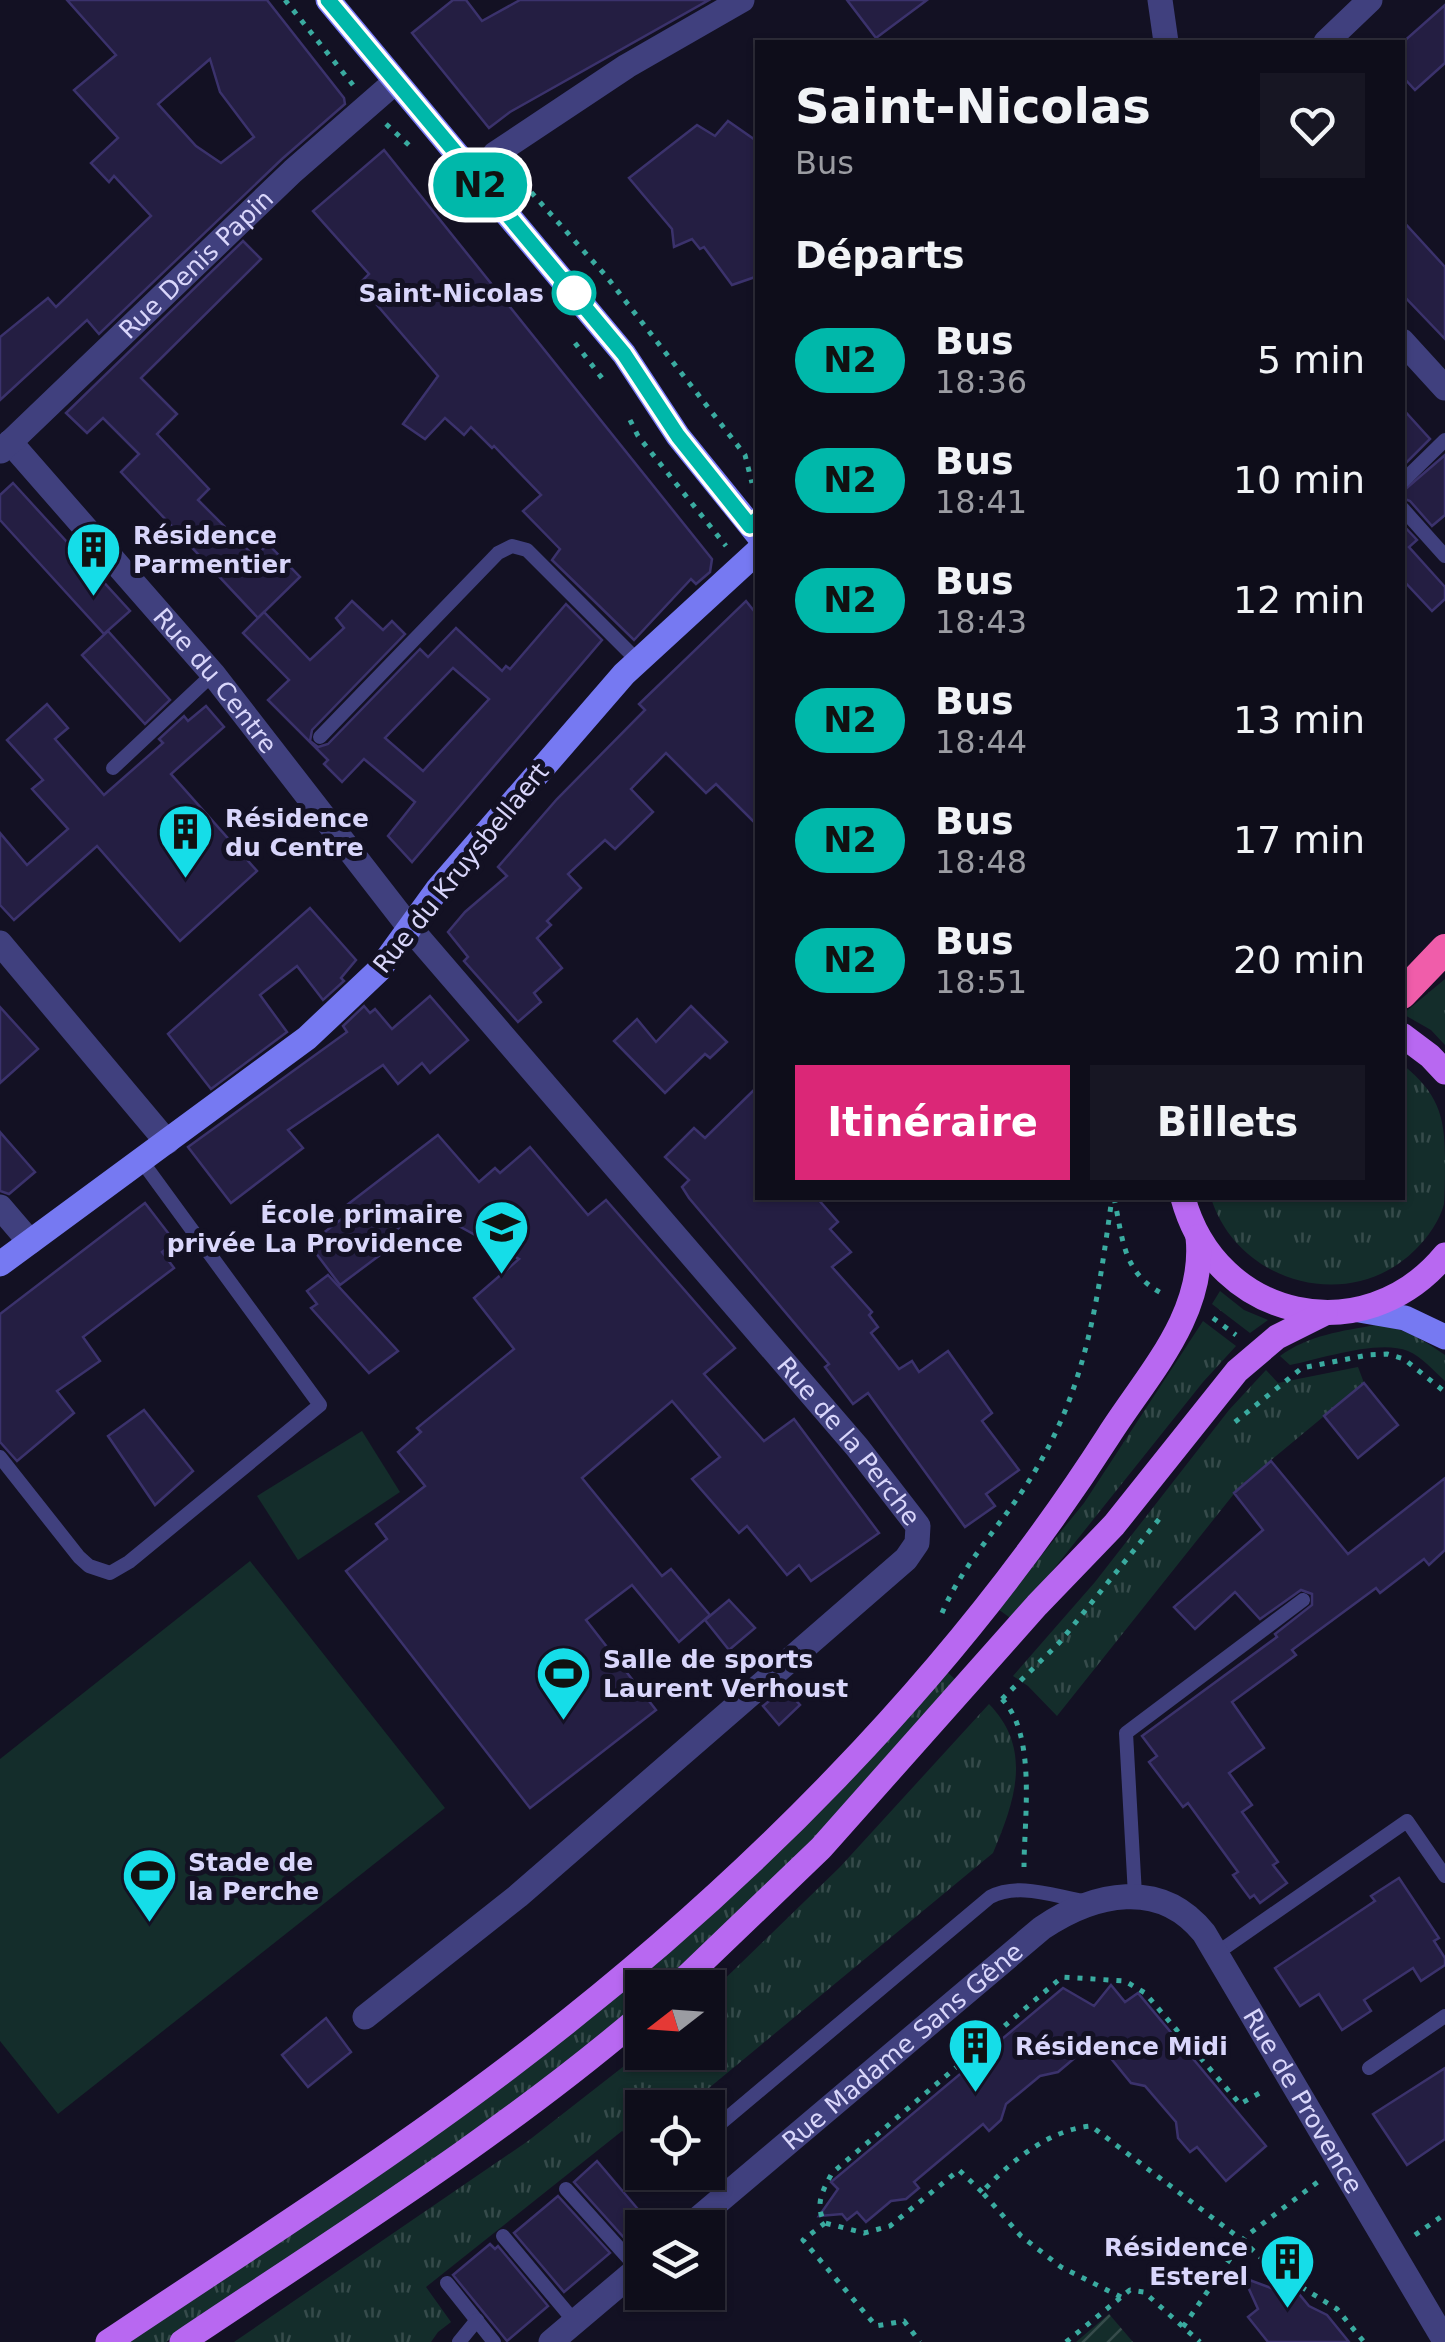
<!DOCTYPE html>
<html lang="fr">
<head>
<meta charset="utf-8">
<style>
  :root { --surface:#0e0d1a; --page:#171623; --text:#f1f3f6; --muted:#9b9ca2; --line:#2e2d39; --accent:#db2777 }
  body { margin:0; font-family:"DejaVu Sans",sans-serif; background:var(--page); color:var(--text); height:100vh; display:flex; flex-direction:column; font-size:38px; white-space:nowrap }
  * { box-sizing:border-box; margin:0 }
  p { font-size:32px; color:var(--muted) }
  .icon { flex:none; width:55px; height:55px; fill:none; stroke:currentColor; stroke-width:2; stroke-linecap:round; stroke-linejoin:round }
  .map { position:relative; flex:1; overflow:hidden }
  .panel { position:absolute; left:755px; top:40px; width:650px; height:1160px; display:flex; flex-direction:column; background:var(--surface); border-radius:0px; box-shadow:0 2px 8px #0004,0 0 0 2px var(--line) }
  .panel>* { flex:none }
  .badge { padding:0 20px; border-radius:32px; font-size:35px; line-height:65px }
  .needle { width:65px; rotate:253deg }
  .tools { position:absolute; left:625px; top:1970px; display:grid; gap:20px }
  .tools a { display:grid; place-items:center; width:100px; height:100px; border-radius:0px; background:var(--surface); box-shadow:0 2px 8px #0004,0 0 0 2px var(--line); font-size:50px }
  .map>.badge { position:absolute; translate:-50% -50%; box-shadow:0 0 0 5px #fff }
  h2 { padding:0 40px; font-size:38px; line-height:90px }
  .round { display:grid; place-items:center; flex:none; width:105px; height:105px; border-radius:0px; background:var(--page) }
  .head { display:flex; align-items:center; justify-content:space-between; height:170px; padding:0 40px }
  h1 { font-size:48px; font-weight:700; line-height:75px }
  .action { display:flex; gap:20px; margin-top:auto; padding:20px 40px }
  .action a { flex:1; height:115px; border-radius:0px; background:var(--accent); color:#fff; font-size:40px; font-weight:700; line-height:115px; text-align:center }
  .action a+a { background:var(--page); color:var(--text) }
  ul { padding:0; list-style:none }
  li { display:flex; align-items:center; gap:30px; height:120px; padding:0 40px }
  li div { flex:1 }
  li b { display:block; font-size:38px }
  li em { font-style:normal }
  li .badge { min-width:110px; font-weight:700; text-align:center }
  .map>svg:first-child { display:block }
</style>
</head>
<body>
<div class="map">
<svg width="1445" height="2342" viewBox="0 0 1445 2342">
  <defs>
    <pattern id="grass-tufts" width="24" height="20" patternUnits="userSpaceOnUse" patternTransform="scale(2.5)"><rect width="24" height="20" fill="#142d2b"/><path d="M3 7l-1-3M5 7V3M7 7l1-3M15 17l-1-3M17 17v-4M19 17l1-3" fill="none" stroke="#364b4b"/></pattern>
    <pattern id="garden-furrows" width="10" height="10" patternUnits="userSpaceOnUse" patternTransform="scale(2.5)"><rect width="10" height="10" fill="#142d2b"/><path d="M-1 1l2-2M0 10L10 0M9 11l2-2" fill="none" stroke="#364b4b"/></pattern>
  </defs>
  <rect width="100%" height="100%" fill="#131123"/>
  <g fill="url(#grass-tufts)">
    <path d="M1445,979v66l-14,-15 -28,-16z"/>
    <path d="M1403,1065c34,27 42,50 42,93 0,14 0,32 -1,46 -4,16 -16,33 -28,45 -65,66 -178,35 -205,-51h191z"/>
    <path d="M1220,1291l24,19 24,10 -18,13 -38,-29z"/>
    <path d="M1203,1321l33,25 -33,36 -190,238 -15,-11 86,-106z"/>
    <path d="M1376,1325c27,2 47,15 69,30v26c-11,-10 -23,-24 -37,-30 -29,-12 -88,8 -118,14l-10,-9c29,-21 62,-25 96,-31z"/>
    <path d="M1358,1367l6,16 -123,102 -184,231 -29,-30 -15,-10 82,-94 134,-172 37,-40 12,13z"/>
    <path d="M946,1671l12,11 -94,106 -173,173 -30,26 -19,1v15l-176,138 -300,201h-41l320,-215z"/>
    <path d="M989,1704c44,45 26,97 4,149l-307,254 -44,1 -2,38 -18,-15 -196,156 25,35 -13,10 -7,10h-197l294,-201 114,-89h66v-57l132,-128z"/>
  </g>
  <path fill="url(#garden-furrows)" d="M1109,2314l24,28h-57z"/>
  <g fill="#142d2b">
    <path d="M362,1431l38,61 -102,68 -41,-64z"/>
    <path d="M250,1561l195,247 -387,306 -58,-73v-282z"/>
  </g>
  <g fill="#241e42" stroke="#3b326c" stroke-width="2.5" fill-rule="evenodd">
    <path d="M67,0h200l77,98 1,6 -63,55 -183,175 -12,-14 -87,80v-63l48,-39 8,9 95,-91 -37,-40 -5,6 -18,-19 27,-25 -44,-48 42,-35zM210,59l10,33 34,45 -33,26 -25,-17 -38,-42z"/>
    <path d="M453,0h13l16,21 38,-21h189l-199,112 -21,16 -77,-95z"/>
    <path d="M847,0h80l-51,38z"/>
    <path d="M1445,5v58l-30,27 -13,-14v-33z"/>
    <path d="M728,121l30,21v134l-26,9 -28,-38 -4,2 -8,-10 -18,8 -2,-18 -43,-51 68,-53 18,11z"/>
    <path d="M384,150l328,409 -2,13 -14,12 -5,-5 -57,61 -82,-80 8,-11 -37,-38 18,-16 -47,-49 -2,2 -21,-21 -7,8 -19,-17 -20,21 -22,-15 35,-48 -79,-92 10,-10 -56,-63z"/>
    <path d="M1402,220l43,47v72l-43,-45z"/>
    <path d="M243,241l18,18 -120,119 36,36 -20,20 52,55 -11,11 57,57 13,-13 32,33 -42,41 -137,-146 18,-18 -36,-36 -16,15 -21,-20z"/>
    <path d="M1402,408l28,31 -28,28z"/>
    <path d="M1445,455v60l-13,11 -22,-25 -8,-3v-6z"/>
    <path d="M13,483l117,128 -26,23 -104,-114v-25z"/>
    <path d="M1402,524l15,16 -8,7 36,40v12l-13,12 -30,-32z"/>
    <path d="M352,601l31,29 9,-9 13,13 -93,96 -2,11 8,6 10,-3 92,-95 8,8 28,-29 46,43 4,-5 4,3 56,-65 36,36 -190,222 -24,-26 27,-34 -51,-43 -22,23 -18,-18 4,-4 -60,-60 21,-20 -46,-47 21,-21 46,48 34,-32 -8,-10zM453,668l36,31 -66,72 -38,-33z"/>
    <path d="M746,601l12,15v210l-42,-42 -10,9 -40,-40 -35,36 22,23 -38,37 -10,-9 -37,34 13,14 -34,33 4,4 -14,13 25,30 -28,25 7,9 -23,20 -54,-61 4,-4 -20,-25 17,-20 42,-36 -9,-9 59,-68 88,-89 -6,-6z"/>
    <path d="M108,631l62,69 -25,24 -63,-69z"/>
    <path d="M47,704l21,24 -13,11 49,56 59,-52 -4,-4 25,-23 4,5 18,-15 18,21 -53,47 86,97 -77,70 -83,-95 -83,74 -14,-15v-72l27,32 41,-36 -36,-40 11,-9 -36,-40z"/>
    <path d="M310,908l46,52 -15,18 3,3 -21,19 -26,-34 -37,29 27,37 -76,57 -43,-55z"/>
    <path d="M430,996l38,44 -38,33 -8,-10 -24,21 -15,-19 -95,65 15,18 -72,55 -43,-56 159,-115 -4,-6 21,-20 6,7 5,-4 17,20z"/>
    <path d="M691,1006l36,36 -17,16 -5,-4 -40,39 -51,-52 23,-22 19,23z"/>
    <path d="M0,1007l38,42 -38,34z"/>
    <path d="M758,1086v112h59l21,24 -8,7 21,23 -19,15 40,45 -3,3 9,12 -7,6 28,36 13,-8 7,11 29,-21 44,62 -10,8 37,49 -33,24 9,12 -30,21 -97,-134 -15,11 -28,-37 4,-3 -140,-166 -7,-11 7,-7 -24,-23 29,-29 11,10z"/>
    <path d="M0,1132l35,40 -26,22 -9,-3z"/>
    <path d="M438,1135l41,47 16,-14 5,5 30,-26 58,68 18,-15 129,148 -31,26 60,67 30,-22 85,114 -68,48 -12,-16 -12,10 -40,-49 -8,7 -47,-54 28,-22 -48,-56 -90,77 80,98 9,-7 39,46 -31,27 -47,-57 -46,35 70,90 -126,98 -184,-237 41,-32 -11,-15 49,-38 -27,-34 23,-20 -4,-4 97,-79 -40,-51 45,-39 -95,-52 -46,38 6,7 -44,33 -31,-41 43,-33 -5,-6z"/>
    <path d="M145,1203l30,39 -13,10 12,16 -91,69 17,24 -43,30 17,22 -57,48 -17,-19v-128z"/>
    <path d="M328,1275l70,76 -29,22 -58,-65 6,-4 -10,-13z"/>
    <path d="M1364,1383l34,42 -40,33 -34,-42z"/>
    <path d="M144,1410l49,61 -38,34 -47,-69z"/>
    <path d="M1271,1461l77,93 97,-76v72l-16,15 -5,-6 -44,34 -4,-5 -84,62 4,5 -64,47 32,46 -35,25 23,32 -10,7 36,50 -5,3 14,18 -27,20 -6,-8 -4,3 -17,-23 5,-3 -50,-69 -5,4 -34,-45 8,-6 -15,-20 135,-99 -2,-3 37,-29v-11l-11,-4 -41,29 -25,-27 -40,37 -21,-22 89,-77 -29,-37z"/>
    <path d="M729,1600l26,28 -26,22 -24,-30z"/>
    <path d="M785,1688l15,17 -21,20 -16,-19z"/>
    <path d="M1399,1878l40,60 -5,3 11,17v7l-24,16 -8,-13 -49,32 7,11 -29,19 -23,-36 -19,12 -25,-38 100,-67 -4,-5z"/>
    <path d="M1111,1985l14,17 13,-9 128,153 -40,35 -29,-34 -7,5 -12,-14 -2,-16 -31,-36 -14,-3 -35,-43 -38,32 -18,4 -34,28 -5,16 -12,11 -6,-7 -69,58 5,6 -13,11 -15,2 -25,21 -9,-10 -10,8 -5,-6 -23,2 19,-27 -7,-7 232,-194 31,18z"/>
    <path d="M326,2018l25,34 -43,35 -26,-32z"/>
    <path d="M1445,2068v71l-38,26 -34,-51z"/>
    <path d="M597,2161l51,60 -22,19 -52,-58z"/>
    <path d="M558,2196l52,57 -46,39 -50,-59z"/>
    <path d="M490,2244l5,5 3,-3 50,60 -41,35 -54,-66z"/>
    <path d="M1244,2278l35,13 11,-8 19,23 18,9 22,27h-81l-20,-25 10,-8z"/>
  </g>
  <g fill="none" stroke-linecap="round" stroke-linejoin="round">
    <g stroke="#3aaba0" stroke-width="5" stroke-dasharray="5 8" stroke-linecap="butt">
      <path d="M285,0l68,85"/>
      <path d="M386,124l25,23"/>
      <path d="M514,173l92,103 139,179 7,28"/>
      <path d="M575,343l30,39"/>
      <path d="M630,420l8,16 88,110"/>
      <path d="M1114,1198c9,40 8,75 49,96"/>
      <path d="M1213,1318l23,17"/>
      <path d="M1235,1422l67,-54 66,-13 19,-1 17,5 41,33"/>
      <path d="M942,1613c22,-52 65,-94 93,-142 53,-88 63,-175 77,-273"/>
      <path d="M1002,1699l57,-56 105,-130"/>
      <path d="M1002,1699c35,36 22,120 22,168"/>
      <path d="M982,2192l-23,-22 -69,56 -26,7 -39,-10c-11,-18 -2,-33 7,-50l230,-196 63,4 20,12 95,111 25,-14"/>
      <path d="M825,2223l-22,17 73,86 28,-5 16,21"/>
      <path d="M1415,2235l30,-21"/>
      <path d="M1121,2297l-60,-30 -40,-31 -39,-44c28,-30 66,-62 109,-66l151,114 32,30 63,39 27,33"/>
      <path d="M1183,2327l62,-90 74,-56"/>
      <path d="M1066,2342l64,-52 14,2 56,50"/>
    </g>
    <g stroke="#40407e" stroke-width="14">
      <path d="M1402,482l43,-42"/>
      <path d="M1402,508l43,48"/>
      <path d="M320,737l178,-184 14,-7 15,4 110,110"/>
      <path d="M113,768l100,-94"/>
      <path d="M0,1457l79,100 10,9 21,7 19,-11 191,-157 -179,-245"/>
      <path d="M1135,1895l-9,-162 177,-133"/>
      <path d="M1217,1953l190,-132 38,55"/>
      <path d="M1369,2068l76,-52"/>
      <path d="M708,2134l282,-237c29,-15 63,-1 94,4"/>
      <path d="M658,2175l3,-3"/>
      <path d="M566,2189l72,80"/>
      <path d="M503,2236l72,86"/>
      <path d="M447,2283l47,59"/>
      <path d="M459,2342l18,-22"/>
    </g>
    <g stroke="#40407e" stroke-width="25">
      <path d="M1160,0l6,42"/>
      <path d="M1326,42l44,-42"/>
      <path d="M495,154l132,-88 115,-66"/>
      <path d="M1402,341l43,47"/>
      <path id="s1" d="M10,442l203,232 197,254 447,519 61,79 -1,17 -11,16 -388,337 -153,121"/>
      <path id="s2" d="M1,451l292,-280 102,-89"/>
      <path d="M0,943l167,199"/>
      <path d="M0,1207l30,35"/>
      <path id="s3" d="M687,2228l355,-300c52,-35 118,-50 162,5l241,408"/>
      <path d="M551,2342l91,-77"/>
    </g>
    <g stroke="#7679f2" stroke-width="25">
      <path d="M328,0l296,354 54,82 80,99"/>
      <path d="M0,1264l307,-226 72,-68 58,-80 187,-216 134,-123"/>
      <path d="M1359,1310l46,8 40,19"/>
    </g>
    <g stroke="#b868f1" stroke-width="25">
      <path d="M1402,1035l28,21 15,16"/>
      <path d="M1183,1198c33,122 181,155 262,57"/>
      <path d="M675,1988l146,-140 216,-243 77,-80 123,-154 40,-34 48,-24"/>
      <path d="M108,2342c134,-90 272,-177 401,-275 231,-175 443,-387 600,-632 39,-61 97,-121 89,-198"/>
      <path d="M182,2342c156,-105 317,-205 460,-327"/>
    </g>
    <path stroke="#f05daa" stroke-width="30" d="M1402,994l43,-45"/>
  </g>
  <g fill="none" stroke-linecap="round" stroke-linejoin="round">
    <defs>
      <path id="line" d="M328,0l296,354 54,82 72,90 8,-7"/>
    </defs>
    <use href="#line" stroke="#fff" stroke-width="22"/>
    <use href="#line" stroke="#00b8aa" stroke-width="15"/>
  </g>
  <defs>
    <symbol id="building-pin" viewBox="-11 -11 22 30"><path d="M0 17L-7.5 6A9.5 9.5 0 1 1 7.5 6Z" fill="#15dde8" stroke="#131123"/><path d="M-4-6H4V6H1V3H-1V6H-4ZM-2.5-4.3h1.7v1.8h-1.7ZM.8-4.3h1.7v1.8H.8ZM-2.5-1h1.7V.8h-1.7ZM.8-1h1.7V.8H.8Z" fill="#111"/></symbol>
    <symbol id="school-pin" viewBox="-11 -11 22 30"><path d="M0 17L-7.5 6A9.5 9.5 0 1 1 7.5 6Z" fill="#15dde8" stroke="#131123"/><path d="M0-5L7-2L0 1L-7-2ZM-4 1L0 2.5L4 1V4Q0 6-4 4Z" fill="#111"/></symbol>
    <symbol id="stadium-pin" viewBox="-11 -11 22 30"><path d="M0 17L-7.5 6A9.5 9.5 0 1 1 7.5 6Z" fill="#15dde8" stroke="#131123"/><path d="M0-5a6.5 5 0 1 0 0 10a6.5 5 0 1 0 0-10ZM-3.5-1.8h7v3.6h-7Z" fill="#111"/></symbol>
  </defs>
  <g fill-rule="evenodd">
    <use href="#building-pin" x="62" y="518" width="63" height="86"/>
    <use href="#building-pin" x="154" y="800" width="63" height="86"/>
    <use href="#school-pin" x="470" y="1196" width="63" height="86"/>
    <use href="#stadium-pin" x="532" y="1642" width="63" height="86"/>
    <use href="#stadium-pin" x="118" y="1844" width="63" height="86"/>
    <use href="#building-pin" x="944" y="2014" width="63" height="86"/>
    <use href="#building-pin" x="1256" y="2230" width="63" height="86"/>
  </g>
  <circle fill="#fff" stroke="#00b8aa" stroke-width="5" cx="574" cy="293" r="20"/>
  <g text-anchor="middle" dominant-baseline="central" stroke-width="10" stroke-linejoin="round" paint-order="stroke">
    <g font-size="25" fill="#d9d6fb" stroke="#131123">
      <text stroke="none"><textPath href="#s2" startOffset="270">Rue Denis Papin</textPath></text>
      <text stroke="none"><textPath href="#s1" startOffset="315">Rue du Centre</textPath></text>
      <text transform="translate(461 868) rotate(-51)">Rue du Kruysbellaert</text>
      <text stroke="none"><textPath href="#s1" startOffset="1305">Rue de la Perche</textPath></text>
      <text stroke="none"><textPath href="#s3" startOffset="282">Rue Madame Sans Gêne</textPath></text>
      <text stroke="none"><textPath href="#s3" startOffset="840">Rue de Provence</textPath></text>
    </g>
    <g font-size="25" font-weight="bold" fill="#d9d6fb" stroke="#131123" text-anchor="end">
      <text x="544" y="293">Saint-Nicolas</text>
    </g>
    <g font-size="25" font-weight="bold" fill="#d9d6fb" stroke="#131123" text-anchor="start">
      <text x="133" y="535">Résidence<tspan x="133" dy="29">Parmentier</tspan></text>
      <text x="225" y="818">Résidence<tspan x="225" dy="29">du Centre</tspan></text>
      <text x="463" y="1214" text-anchor="end">École primaire<tspan x="463" dy="29">privée La Providence</tspan></text>
      <text x="603" y="1659">Salle de sports<tspan x="603" dy="29">Laurent Verhoust</tspan></text>
      <text x="188" y="1862">Stade de<tspan x="188" dy="29">la Perche</tspan></text>
      <text x="1015" y="2046">Résidence Midi</text>
      <text x="1248" y="2247" text-anchor="end">Résidence<tspan x="1248" dy="29">Esterel</tspan></text>
    </g>
  </g>
</svg>
<div class="tools">
<a><svg class="needle" viewBox="-14 -14 28 28"><path d="M0-13l5 13h-10z" fill="#e53935"/><path d="M0 13l5-13h-10z" fill="#9b9ca2"/></svg></a>
<a><svg class="icon" aria-label="locate" viewBox="0 0 24 24"><circle cx="12" cy="12" r="6"/><path d="M12 2v4M12 18v4M2 12h4M18 12h4"/></svg></a>
<a><svg class="icon" aria-label="layers" viewBox="0 0 24 24"><path d="M12 4l9 5-9 5-9-5zM3 14l9 5 9-5"/></svg></a>
</div>
<b class="badge" style="left:480px;top:185px;background:#00b8aa;color:#111">N2</b>
<section class="panel">
<div class="head"><div><h1>Saint-Nicolas</h1><p>Bus</p></div><a class="round"><svg class="icon" aria-label="heart" viewBox="0 0 24 24"><path d="M12 20l-8-8c-3-5 5-10 8-4 3-6 11-1 8 4z"/></svg></a></div>
<h2>Départs</h2>
<ul>
<li><span class="badge" style="background:#00b8aa;color:#111">N2</span><div><b>Bus</b><p>18:36</p></div><em>5 min</em></li>
<li><span class="badge" style="background:#00b8aa;color:#111">N2</span><div><b>Bus</b><p>18:41</p></div><em>10 min</em></li>
<li><span class="badge" style="background:#00b8aa;color:#111">N2</span><div><b>Bus</b><p>18:43</p></div><em>12 min</em></li>
<li><span class="badge" style="background:#00b8aa;color:#111">N2</span><div><b>Bus</b><p>18:44</p></div><em>13 min</em></li>
<li><span class="badge" style="background:#00b8aa;color:#111">N2</span><div><b>Bus</b><p>18:48</p></div><em>17 min</em></li>
<li><span class="badge" style="background:#00b8aa;color:#111">N2</span><div><b>Bus</b><p>18:51</p></div><em>20 min</em></li>
</ul>
<div class="action"><a>Itinéraire</a><a>Billets</a></div>
</section>
</div>
</body>
</html>
